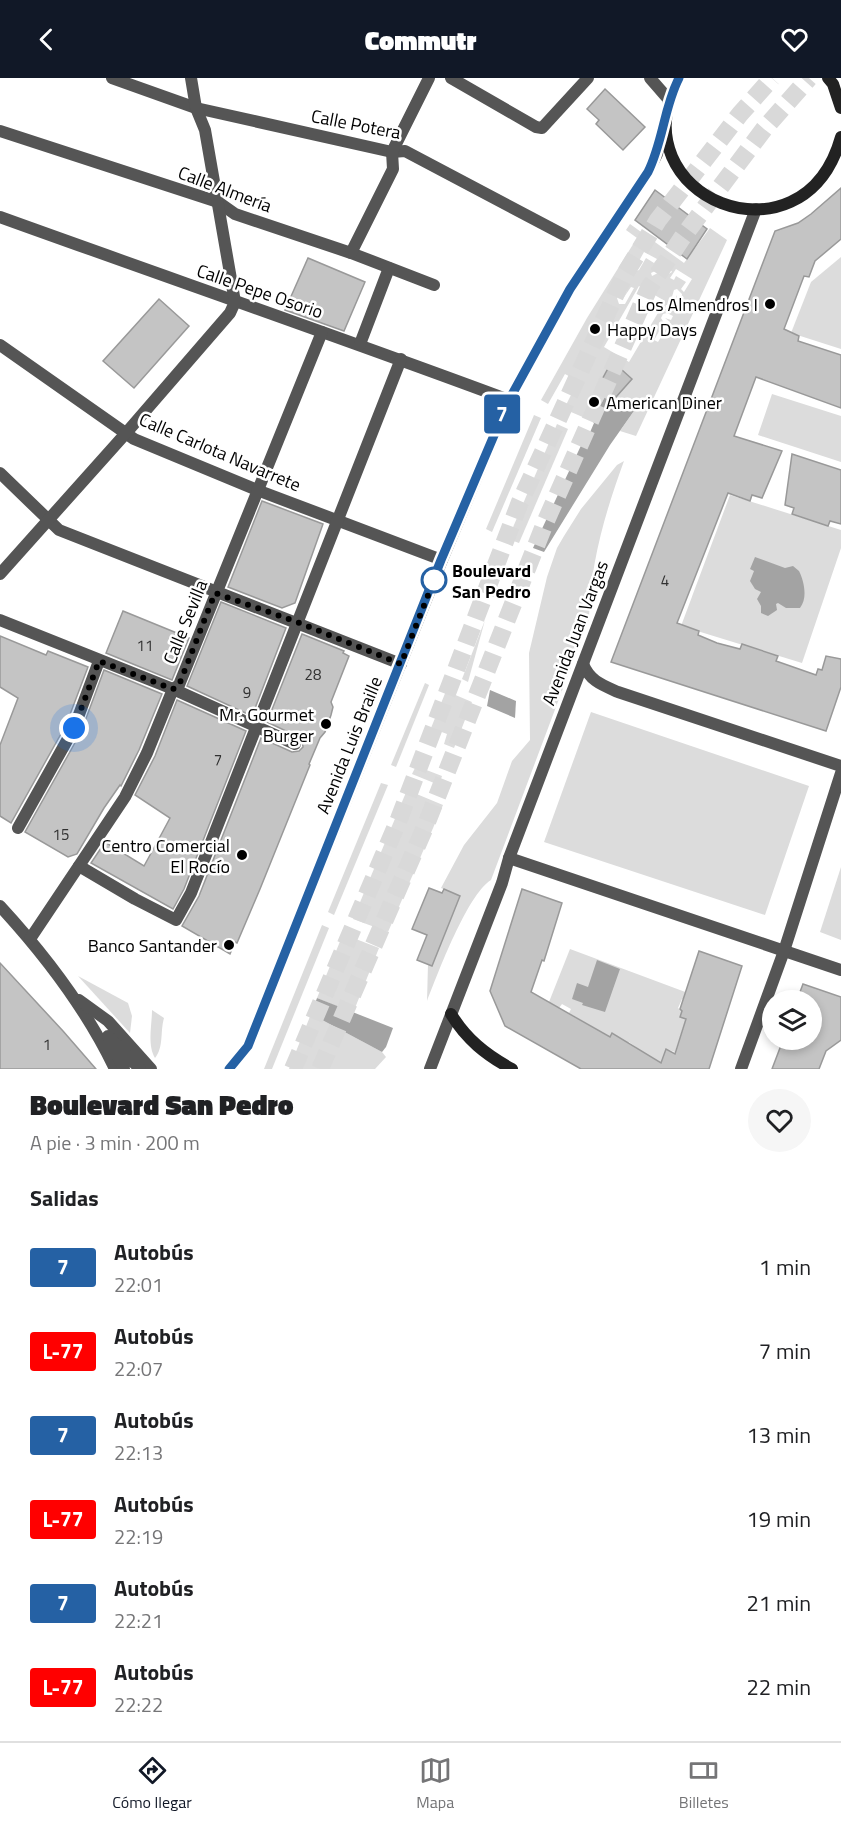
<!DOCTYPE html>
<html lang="es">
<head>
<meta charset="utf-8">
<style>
  :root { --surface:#fff; --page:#f6f6f6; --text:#202124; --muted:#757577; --line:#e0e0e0; --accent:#111827 }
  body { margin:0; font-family:"Titillium Web",sans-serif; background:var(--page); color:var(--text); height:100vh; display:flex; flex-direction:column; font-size:22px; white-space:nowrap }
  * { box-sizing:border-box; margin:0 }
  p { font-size:20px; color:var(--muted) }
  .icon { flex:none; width:33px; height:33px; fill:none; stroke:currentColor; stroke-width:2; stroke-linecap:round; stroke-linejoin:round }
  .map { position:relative; height:991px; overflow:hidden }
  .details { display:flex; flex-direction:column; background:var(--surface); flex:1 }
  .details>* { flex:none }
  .badge { padding:0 12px; border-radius:4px; font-size:21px; line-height:39px }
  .fabs { position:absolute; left:762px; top:912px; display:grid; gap:12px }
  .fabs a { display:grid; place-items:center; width:60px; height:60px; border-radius:50%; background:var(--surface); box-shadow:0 3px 9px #0003; font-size:30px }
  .you { position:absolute; width:30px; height:30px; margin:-15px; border:4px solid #fff; border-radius:50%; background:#1a73e8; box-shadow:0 0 0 9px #1a73e833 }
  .map>.badge { position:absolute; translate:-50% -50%; box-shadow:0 0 0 3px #fff }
  h2 { padding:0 30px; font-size:22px; line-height:54px }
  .round { display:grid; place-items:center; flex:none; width:63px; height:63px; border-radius:32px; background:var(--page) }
  .overview { display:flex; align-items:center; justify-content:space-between; height:102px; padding:0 30px }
  h1 { font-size:28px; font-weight:800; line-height:45px }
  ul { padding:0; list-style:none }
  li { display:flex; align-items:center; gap:18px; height:84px; padding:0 30px }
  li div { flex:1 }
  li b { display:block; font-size:22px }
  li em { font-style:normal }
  li .badge { min-width:66px; font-weight:700; text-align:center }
  header { display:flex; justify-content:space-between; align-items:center; height:78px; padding:0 30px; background:var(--accent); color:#fff; font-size:27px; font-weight:800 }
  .menu { display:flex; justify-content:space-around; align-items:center; height:84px; border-top:2px solid var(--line); background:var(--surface); font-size:16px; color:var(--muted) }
  .menu a { display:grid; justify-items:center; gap:3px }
  .menu .selected { color:var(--accent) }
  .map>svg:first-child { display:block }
</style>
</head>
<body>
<header><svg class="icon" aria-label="back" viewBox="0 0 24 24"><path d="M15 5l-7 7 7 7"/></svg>Commutr<svg class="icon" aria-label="heart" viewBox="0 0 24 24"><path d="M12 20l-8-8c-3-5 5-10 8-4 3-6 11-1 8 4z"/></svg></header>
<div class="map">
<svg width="841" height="991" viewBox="0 0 841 991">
  <rect width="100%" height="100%" fill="#fff"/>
  <g fill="#dcdcdc" fill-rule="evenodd">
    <path d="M630,146l54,39 26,-35 17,12 -91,196 -16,-5 16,-23 -29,-15 -15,28 -28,-12 14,-28 -13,-7 -17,30 -7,-4 46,-82 50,-80 -11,-8zM644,174l13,7 -3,4 -8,-5 -7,12 -3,1 -1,-3zM657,184h3l2,5 5,-3 5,8 -7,4 -5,-4 -8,4 -1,-3 8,-4zM676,191l16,10 -8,13 -3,-3 5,-7 -10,-6 -2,4 -4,-2zM639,208l26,15 -36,61 -25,-15zM631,209l3,1 -9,16h-6l-2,-6 6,-9 4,2 -5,9zM677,211l5,5 -3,14 -4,2 -10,-1 1,-4 9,1 2,-11 -3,5h-3l3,-10zM667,235l6,3 -2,4 -6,-2 5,4 -12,20 -4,-2 10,-17 -3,-5 2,-4zM612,284l20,17 -16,18 -17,-12z"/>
    <path d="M841,179v92l-50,-16 20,-51z"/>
    <path d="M772,316l69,22v46l-83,-27z"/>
    <path d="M534,337l7,3 -49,114 -6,-3z"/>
    <path d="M557,346l11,5 -49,114 -11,-4z"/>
    <path d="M624,383c-19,52 -34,103 -35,158l-98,261c-24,15 -53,93 -64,121l1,-37 4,1 28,-69 -19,-8 23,-43 33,-42 15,-42 18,-21 -1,-87 18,-76 10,-29 7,-12 17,-27 36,-44z"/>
    <path d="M730,417l111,35v18l-39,115 -121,-37z"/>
    <path d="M485,542l-17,62 -6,-3z"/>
    <path d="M425,605l4,2 -33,82 -5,-2z"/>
    <path d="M446,613l26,11 -18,46 -10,-4 3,-10 -16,-6z"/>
    <path d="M591,634l218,74 -44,129 -221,-73z"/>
    <path d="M416,688l26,10 -3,9 -27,-11z"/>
    <path d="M381,705l7,2 -54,130 -6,-3z"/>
    <path d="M407,712l36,15 -55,127 -35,-13z"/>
    <path d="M841,789v73l-21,-8z"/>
    <path d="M322,847l7,3 -57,141h-8z"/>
    <path d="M343,856l36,14 -26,65 -36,-15z"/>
    <path d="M570,871l118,44 -2,8 -4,-2 -4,9 4,3 -1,6 5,2 -11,33 -9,-3 1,20 -29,-16 2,-3 -11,-8 -3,4 -8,-4 2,-4 -7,-5 -3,4 -41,-24 2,-4 -9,-5 -3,4 -10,-6z"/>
    <path d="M78,898l50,27 4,13 -2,17z"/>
    <path d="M152,932l12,8c-4,14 0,29 -9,40 -8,-13 -3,-33 -3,-48z"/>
    <path d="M311,936l71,38 4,5 -11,12h-86z"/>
  </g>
  <g fill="#a3a3a3">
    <path d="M607,315l29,15 -26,37 -66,107 -11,-4 52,-111h3l6,-14 -2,-2z"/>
    <path d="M755,479l30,11 8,-2 6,5c5,10 9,27 1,37h-14l-8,-5 -2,1 1,6 -9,6 -7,-3v-7l-4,-7 4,-7 -6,-3 -5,-8 4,-10 -4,-2z"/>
    <path d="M490,612l26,11 -1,17 -28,-12z"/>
    <path d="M597,882l23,9 -15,43 -23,-7 1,-2 -11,-4 5,-16 11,4z"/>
    <path d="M317,920l76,30 -7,19 -4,5 -71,-38z"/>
  </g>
  <g fill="#c4c4c4" stroke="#999" stroke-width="1.5">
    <path d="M605,11l40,38 -22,23 -27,-26 3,-4 -12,-11z"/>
    <path d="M841,110v51l-26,22 -6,16 -5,-1 -20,53 15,7 -1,5 43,14v53l-85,-31 -22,59 48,15 -20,47 -10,-3 -2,6 -22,-8 -51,130 22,8 -1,4 19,8 23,6 2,-5 36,12 -2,5 40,14 2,-6 4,1 4,-14 15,3v28l-15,44 -215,-69 164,-431 23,-8 13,-9z"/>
    <path d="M655,112l52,39 -20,30 -52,-39z"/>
    <path d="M308,180l57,24 -21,49 -59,-21z"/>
    <path d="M159,221l30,27 -55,62 -31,-27z"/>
    <path d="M612,283l20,18 -16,18 -18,-10z"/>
    <path d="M792,376l49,16v54l-11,-3 -2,5 -36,-12 2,-6 -9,-3z"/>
    <path d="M262,423l61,23 -28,79 -13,5 -54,-21z"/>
    <path d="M221,524l65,26 -34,88 -65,-30z"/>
    <path d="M123,533l66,27 -17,42 -66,-27z"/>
    <path d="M302,556l42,17 -1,2 6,3 -18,46 2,5 -2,8 -6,17 -5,6 -11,26 1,1 -50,124 -23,54 -2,-1 -5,12 -48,-28 17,-30 62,-158 31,14 7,-1 4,-4 -1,-7 -3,-3 -32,-15z"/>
    <path d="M0,558l46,19 2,-4 40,16 -22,58 -55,98 -11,-7v-71l18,-47 -18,-11z"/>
    <path d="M104,592l58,24 -23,56 -18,36 -1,-1 -16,23 -27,46 -9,3 -43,-25 56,-100z"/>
    <path d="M177,622l69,31 -62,158 -11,20 -82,-46 14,-21 39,24 18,-33 8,-15 -35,-23 20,-39z"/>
    <path d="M429,810l13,5 2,-4 16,7 -28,70 -15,-6 10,-25 -15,-6z"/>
    <path d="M522,811l40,14 -18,58 -2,-1 -11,32 79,45 2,-4 49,30 5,-14 9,5 11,-35 -6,-2 2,-6 -2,-2 19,-58 43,15 -33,103h-128l-76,-43 -15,-35z"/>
    <path d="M0,885l63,68 33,38h-96z"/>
    <path d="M803,906l38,13v43l-15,11 -7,18h-47l11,-29h29v-40h-15z"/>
  </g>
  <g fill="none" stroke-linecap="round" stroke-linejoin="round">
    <g stroke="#d9d9d9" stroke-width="18" stroke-dasharray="18 9" stroke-linecap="butt">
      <path d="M293,991l106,-250 121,-317 105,-228 33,-54 82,-106 32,-36"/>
      <path d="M320,991l105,-242 120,-304 104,-235 33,-50 82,-109 45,-51"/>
    </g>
    <g stroke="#555" stroke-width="12">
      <path d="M112,0l84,30 196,44 13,-1 159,84"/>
      <path d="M451,0l85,49 6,1 46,-50"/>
      <path d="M650,0l20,23"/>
      <path d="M0,53l218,71 17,12 116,39 83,32"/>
      <path d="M0,139c169,61 340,120 509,183"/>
      <path d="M351,175l42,-84 -1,-17 37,-74"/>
      <path d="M360,266l29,-76"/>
      <path d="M0,267l134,94 123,51 185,70"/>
      <path d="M0,395l59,57 342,134"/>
      <path d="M0,496l127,-142 103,-119 5,-11 -30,-172 -9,-22 -5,-30"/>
      <path d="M0,542l173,69 122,55"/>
      <path d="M583,586c7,17 19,21 35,28l223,74"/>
      <path d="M18,750l56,-100 25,-67"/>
      <path d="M509,780l332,112"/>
      <path d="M79,788l56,33 41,21 15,-27 210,-534"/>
      <path d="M0,828c46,50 86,102 115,163"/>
      <path d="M30,861l95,-142 22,-44 26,-64 6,-4 143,-353"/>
      <path d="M79,922l29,21 43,48"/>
      <path d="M124,991l-16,-33 32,33"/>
      <path d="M229,991l19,-23 194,-486 67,-160 61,-111 78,-117 9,-18 8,-34"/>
      <path d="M430,991l72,-186 7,-25 247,-649"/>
      <path d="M741,991l43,-118 57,-178"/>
    </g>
    <g stroke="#222" stroke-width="12">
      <path d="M679,0c-64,119 124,195 162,59"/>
      <path d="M828,0l5,6 8,24"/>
      <path d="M451,936c15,25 35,41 61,55"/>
    </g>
  </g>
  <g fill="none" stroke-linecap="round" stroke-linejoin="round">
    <defs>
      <path id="line" d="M229,991l19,-23 193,-486 68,-160 61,-111 78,-117c15,-30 16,-65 31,-94"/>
    </defs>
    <use href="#line" stroke="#fff" stroke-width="14"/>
    <use href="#line" stroke="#2561a4" stroke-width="9"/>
    <path stroke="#000" stroke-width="6" stroke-dasharray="0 10.8" d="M74,650l25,-67 74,28 6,-4 36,-92 82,29 104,42 33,-84"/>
  </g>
  <g fill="#000" stroke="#fff" stroke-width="2">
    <circle cx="770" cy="226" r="6"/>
    <circle cx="595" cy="251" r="6"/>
    <circle cx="594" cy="324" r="6"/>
    <circle cx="326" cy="646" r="6"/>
    <circle cx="242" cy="777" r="6"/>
    <circle cx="229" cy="867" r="6"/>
  </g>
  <circle fill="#fff" stroke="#2561a4" stroke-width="3" cx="434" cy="502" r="12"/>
  <g text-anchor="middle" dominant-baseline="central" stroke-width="5" stroke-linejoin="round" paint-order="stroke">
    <g font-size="15" fill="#313131">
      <text x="665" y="502">4</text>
      <text x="145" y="567">11</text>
      <text x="313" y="596">28</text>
      <text x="247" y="614">9</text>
      <text x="218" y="681">7</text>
      <text x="61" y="756">15</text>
      <text x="47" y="966">1</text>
    </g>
    <g font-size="18" fill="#000" stroke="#fff">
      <text transform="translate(356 46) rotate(11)">Calle Potera</text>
      <text transform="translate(225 111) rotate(21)">Calle Almería</text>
      <text transform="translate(260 213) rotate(19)">Calle Pepe Osorio</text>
      <text transform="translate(220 374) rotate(23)">Calle Carlota Navarrete</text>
      <text transform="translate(185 544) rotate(-68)">Calle Sevilla</text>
      <text transform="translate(575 555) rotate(-69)">Avenida Juan Vargas</text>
      <text transform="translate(349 667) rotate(-68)">Avenida Luis Braille</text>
    </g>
    <g font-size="18" fill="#000" stroke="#fff" text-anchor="end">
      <text x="758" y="226">Los Almendros I</text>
      <text x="607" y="251" text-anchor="start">Happy Days</text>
      <text x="606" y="324" text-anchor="start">American Diner</text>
      <text x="314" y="636">Mr. Gourmet<tspan x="314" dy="21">Burger</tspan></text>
      <text x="230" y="767">Centro Comercial<tspan x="230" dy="21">El Rocío</tspan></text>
      <text x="217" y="867">Banco Santander</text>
    </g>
    <g font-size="18" font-weight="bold" fill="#000" stroke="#fff" text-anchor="start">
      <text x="452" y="492">Boulevard<tspan x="452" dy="21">San Pedro</tspan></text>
    </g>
  </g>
</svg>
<div class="fabs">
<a><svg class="icon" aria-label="layers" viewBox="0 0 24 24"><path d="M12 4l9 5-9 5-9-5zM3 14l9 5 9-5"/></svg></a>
</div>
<div class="you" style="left:74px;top:650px"></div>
<b class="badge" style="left:502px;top:336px;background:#2561a4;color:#fff">7</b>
</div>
<section class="details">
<div class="overview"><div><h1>Boulevard San Pedro</h1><p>A pie · 3 min · 200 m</p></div><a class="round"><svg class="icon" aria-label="heart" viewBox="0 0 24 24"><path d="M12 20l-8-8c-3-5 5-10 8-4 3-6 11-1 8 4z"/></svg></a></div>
<h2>Salidas</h2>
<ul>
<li><span class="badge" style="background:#2561a4;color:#fff">7</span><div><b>Autobús</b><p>22:01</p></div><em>1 min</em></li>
<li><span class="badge" style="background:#f00;color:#fff">L-77</span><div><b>Autobús</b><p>22:07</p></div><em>7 min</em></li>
<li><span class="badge" style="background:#2561a4;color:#fff">7</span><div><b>Autobús</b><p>22:13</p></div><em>13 min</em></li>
<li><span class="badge" style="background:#f00;color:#fff">L-77</span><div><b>Autobús</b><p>22:19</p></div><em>19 min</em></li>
<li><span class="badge" style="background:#2561a4;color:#fff">7</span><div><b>Autobús</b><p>22:21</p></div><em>21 min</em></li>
<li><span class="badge" style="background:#f00;color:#fff">L-77</span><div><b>Autobús</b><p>22:22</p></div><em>22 min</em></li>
</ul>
</section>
<nav class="menu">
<a class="selected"><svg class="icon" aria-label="directions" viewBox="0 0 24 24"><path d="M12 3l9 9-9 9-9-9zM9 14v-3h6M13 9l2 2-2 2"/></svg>Cómo llegar</a>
<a><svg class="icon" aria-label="map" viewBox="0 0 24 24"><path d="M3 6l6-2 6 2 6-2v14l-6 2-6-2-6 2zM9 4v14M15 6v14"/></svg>Mapa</a>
<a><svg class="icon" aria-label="tickets" viewBox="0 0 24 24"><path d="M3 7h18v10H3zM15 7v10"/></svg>Billetes</a>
</nav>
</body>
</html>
